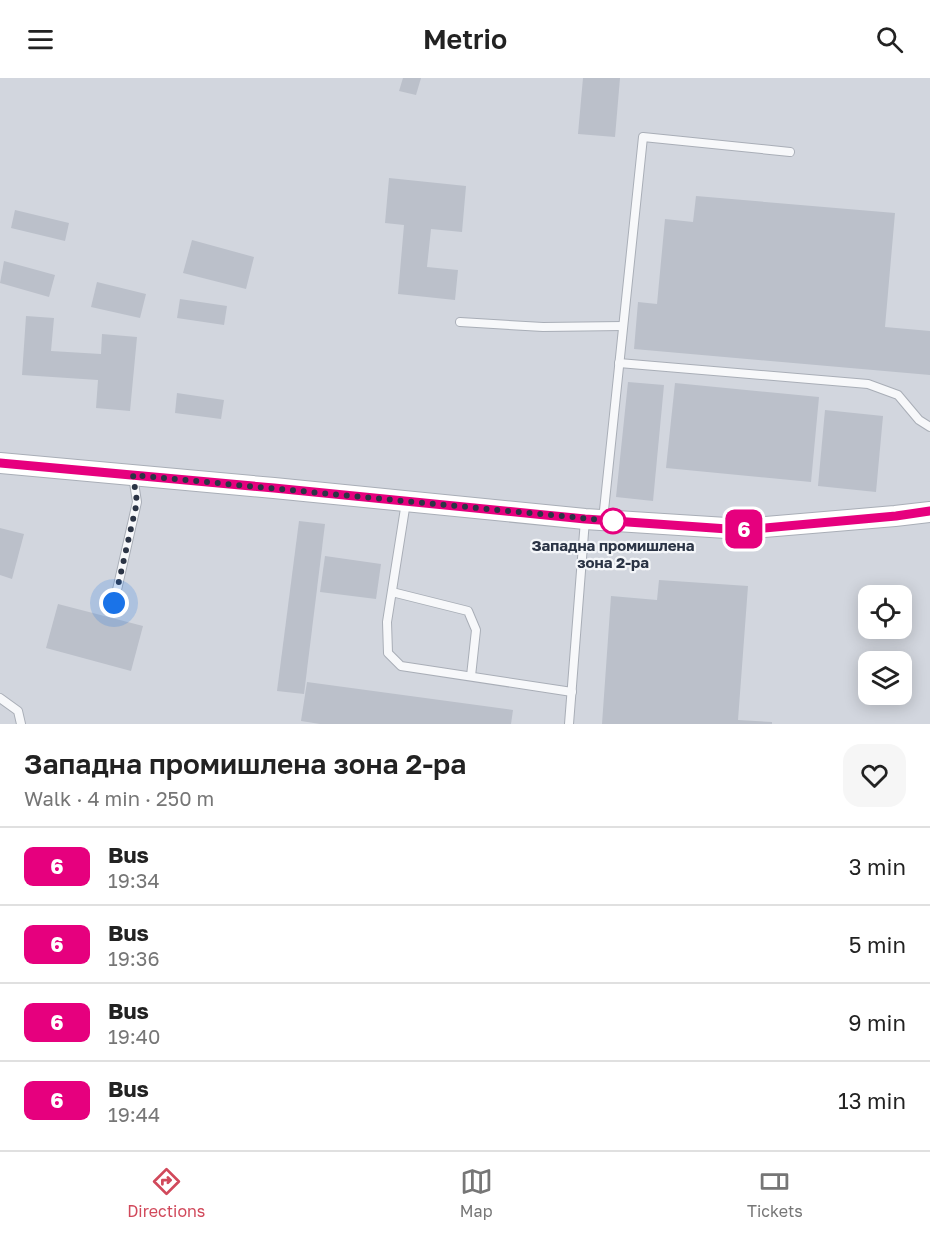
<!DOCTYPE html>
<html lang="en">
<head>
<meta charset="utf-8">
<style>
  :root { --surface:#fff; --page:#f6f6f6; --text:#222; --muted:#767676; --line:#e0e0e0; --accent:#d1495b }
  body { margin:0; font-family:"Golos Text",sans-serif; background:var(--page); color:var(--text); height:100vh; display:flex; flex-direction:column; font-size:22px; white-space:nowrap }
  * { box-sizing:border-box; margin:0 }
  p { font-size:20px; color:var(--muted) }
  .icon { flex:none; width:33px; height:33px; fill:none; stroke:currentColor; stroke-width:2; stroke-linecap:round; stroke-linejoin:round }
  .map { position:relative; height:646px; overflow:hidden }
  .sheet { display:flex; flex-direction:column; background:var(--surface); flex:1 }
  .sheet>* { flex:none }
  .badge { padding:0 12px; border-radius:9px; font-size:21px; line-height:39px }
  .tools { position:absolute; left:858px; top:507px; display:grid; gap:12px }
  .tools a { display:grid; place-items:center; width:54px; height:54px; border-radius:12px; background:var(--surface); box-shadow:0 3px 15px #0003; font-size:30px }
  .you { position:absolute; width:30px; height:30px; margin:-15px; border:4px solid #fff; border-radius:50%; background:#1a73e8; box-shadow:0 0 0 9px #1a73e833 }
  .map>.badge { position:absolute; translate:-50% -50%; box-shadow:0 0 0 3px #fff }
  .round { display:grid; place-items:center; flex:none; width:63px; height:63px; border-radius:18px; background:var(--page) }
  .overview { display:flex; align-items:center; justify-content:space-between; height:102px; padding:0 24px }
  h1 { font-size:28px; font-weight:600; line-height:45px }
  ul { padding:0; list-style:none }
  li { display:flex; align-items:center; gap:18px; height:78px; padding:0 24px; border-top:2px solid var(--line) }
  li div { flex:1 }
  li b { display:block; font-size:22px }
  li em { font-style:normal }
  li .badge { min-width:66px; font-weight:700; text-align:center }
  header { display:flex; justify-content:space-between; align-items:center; height:78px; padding:0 24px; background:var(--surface); font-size:27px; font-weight:600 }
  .menu { display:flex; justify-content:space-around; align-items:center; height:84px; border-top:2px solid var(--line); background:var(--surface); font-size:16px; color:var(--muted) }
  .menu a { display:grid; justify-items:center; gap:3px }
  .menu .on { color:var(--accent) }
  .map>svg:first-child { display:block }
</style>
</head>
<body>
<header><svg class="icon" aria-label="menu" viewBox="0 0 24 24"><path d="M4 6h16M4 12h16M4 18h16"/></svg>Metrio<svg class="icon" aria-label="search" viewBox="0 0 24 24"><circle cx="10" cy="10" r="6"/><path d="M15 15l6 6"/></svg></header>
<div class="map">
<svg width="930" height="646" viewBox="0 0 930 646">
  <rect width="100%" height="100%" fill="#e4e7ec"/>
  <path fill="#d2d6de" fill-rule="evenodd" d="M0,0h930v646h-930zM868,518h34v32h-34zM868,584h34v32h-34z"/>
  <g fill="#bbc0ca">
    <path d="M403,0h18l-5,17 -17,-4z"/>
    <path d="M583,0h37l-5,59 -37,-3z"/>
    <path d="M389,100l77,8 -4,46 -31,-3 -4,38 31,3 -3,30 -57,-6 6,-69 -19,-2z"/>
    <path d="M696,118l199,17 -10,114 45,4v44l-296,-26 4,-47 19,2 8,-85 28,3z"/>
    <path d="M15,132l54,13 -4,18 -54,-13z"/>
    <path d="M192,162l62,17 -8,32 -63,-16z"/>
    <path d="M4,183l51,14 -6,22 -49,-14z"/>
    <path d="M97,204l49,12 -6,24 -49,-11z"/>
    <path d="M180,221l47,7 -3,19 -47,-7z"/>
    <path d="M26,238l28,2 -3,33 50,3 1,-20 35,3 -7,74 -34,-3 2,-28 -76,-5z"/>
    <path d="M628,304l36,3 -11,116 -37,-4z"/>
    <path d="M675,305l144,14 -8,85 -145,-14z"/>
    <path d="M177,315l47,7 -3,19 -46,-6z"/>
    <path d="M825,332l58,6 -7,76 -58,-6z"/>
    <path d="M299,443l26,3 -21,170 -27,-3z"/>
    <path d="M0,450l24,6 -12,45 -12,-4z"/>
    <path d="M325,478l56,8 -5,35 -56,-7z"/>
    <path d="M659,502l89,6 -10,134 34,2v2h-170l9,-128 46,4z"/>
    <path d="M58,526l85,22 -12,45 -85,-23z"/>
    <path d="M307,604l206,28 -2,14h-191l-19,-3z"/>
  </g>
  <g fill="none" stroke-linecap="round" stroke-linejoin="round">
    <defs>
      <g id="lane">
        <path d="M460,244l83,5 80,-1"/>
        <path d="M619,285l249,21 30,11 21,25 11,7"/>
        <path d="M406,424l-19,120 1,31 13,13 171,26"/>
        <path d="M603,442l40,-383 147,15"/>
        <path d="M392,514l76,19 8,19 -5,46"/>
        <path d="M114,525l23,-101 -4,-26"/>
        <path d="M0,620l18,13 3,13"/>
        <path d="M569,646l16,-204"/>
      </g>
      <path id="secondary" d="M0,385l274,25 311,31 157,10 153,-13 35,-4"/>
    </defs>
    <use href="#lane" stroke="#a9aeb7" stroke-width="10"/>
    <use href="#secondary" stroke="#a9aeb7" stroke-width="22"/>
    <use href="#lane" stroke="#f7f8fa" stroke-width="8"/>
    <use href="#secondary" stroke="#fff" stroke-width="20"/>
  </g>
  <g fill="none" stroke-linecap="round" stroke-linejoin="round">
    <defs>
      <path id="line" d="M0,385l274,25 311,31 157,11 154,-14 34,-5"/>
    </defs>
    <use href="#line" stroke="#fff" stroke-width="14"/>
    <use href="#line" stroke="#e6007e" stroke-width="9"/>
    <path stroke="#2b3445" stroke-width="6" stroke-dasharray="0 10.8" d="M114,525l23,-101 -4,-27 480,46"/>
  </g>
  <circle fill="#fff" stroke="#e6007e" stroke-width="3" cx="613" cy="443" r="12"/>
  <g text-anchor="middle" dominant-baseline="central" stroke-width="4.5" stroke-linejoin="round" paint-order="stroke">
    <g font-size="15" font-weight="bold" fill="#2b3445" stroke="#f4f6f9">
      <text x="613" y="467">Западна промишлена<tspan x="613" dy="17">зона 2-ра</tspan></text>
    </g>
  </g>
</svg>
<div class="tools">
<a><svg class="icon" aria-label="locate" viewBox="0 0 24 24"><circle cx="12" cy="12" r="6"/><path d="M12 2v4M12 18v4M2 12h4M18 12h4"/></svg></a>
<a><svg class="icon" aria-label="layers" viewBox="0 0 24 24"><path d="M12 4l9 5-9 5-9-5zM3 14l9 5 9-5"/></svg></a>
</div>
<div class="you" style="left:114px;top:525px"></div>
<b class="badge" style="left:744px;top:451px;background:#e6007e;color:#fff">6</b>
</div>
<section class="sheet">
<div class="overview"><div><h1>Западна промишлена зона 2-ра</h1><p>Walk · 4 min · 250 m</p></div><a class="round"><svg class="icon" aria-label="heart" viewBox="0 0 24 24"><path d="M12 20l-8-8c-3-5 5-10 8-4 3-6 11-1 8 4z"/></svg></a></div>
<ul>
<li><span class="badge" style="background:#e6007e;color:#fff">6</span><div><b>Bus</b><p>19:34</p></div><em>3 min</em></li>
<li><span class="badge" style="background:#e6007e;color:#fff">6</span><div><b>Bus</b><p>19:36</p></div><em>5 min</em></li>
<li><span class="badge" style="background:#e6007e;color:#fff">6</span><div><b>Bus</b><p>19:40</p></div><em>9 min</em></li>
<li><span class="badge" style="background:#e6007e;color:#fff">6</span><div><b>Bus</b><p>19:44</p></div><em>13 min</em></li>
</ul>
</section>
<nav class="menu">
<a class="on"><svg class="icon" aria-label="directions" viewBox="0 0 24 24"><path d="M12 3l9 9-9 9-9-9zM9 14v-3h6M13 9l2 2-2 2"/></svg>Directions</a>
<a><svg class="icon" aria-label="map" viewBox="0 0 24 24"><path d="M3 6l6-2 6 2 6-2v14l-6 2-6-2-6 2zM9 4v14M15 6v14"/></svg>Map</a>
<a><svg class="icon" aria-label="tickets" viewBox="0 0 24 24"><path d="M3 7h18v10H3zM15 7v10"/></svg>Tickets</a>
</nav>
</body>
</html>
